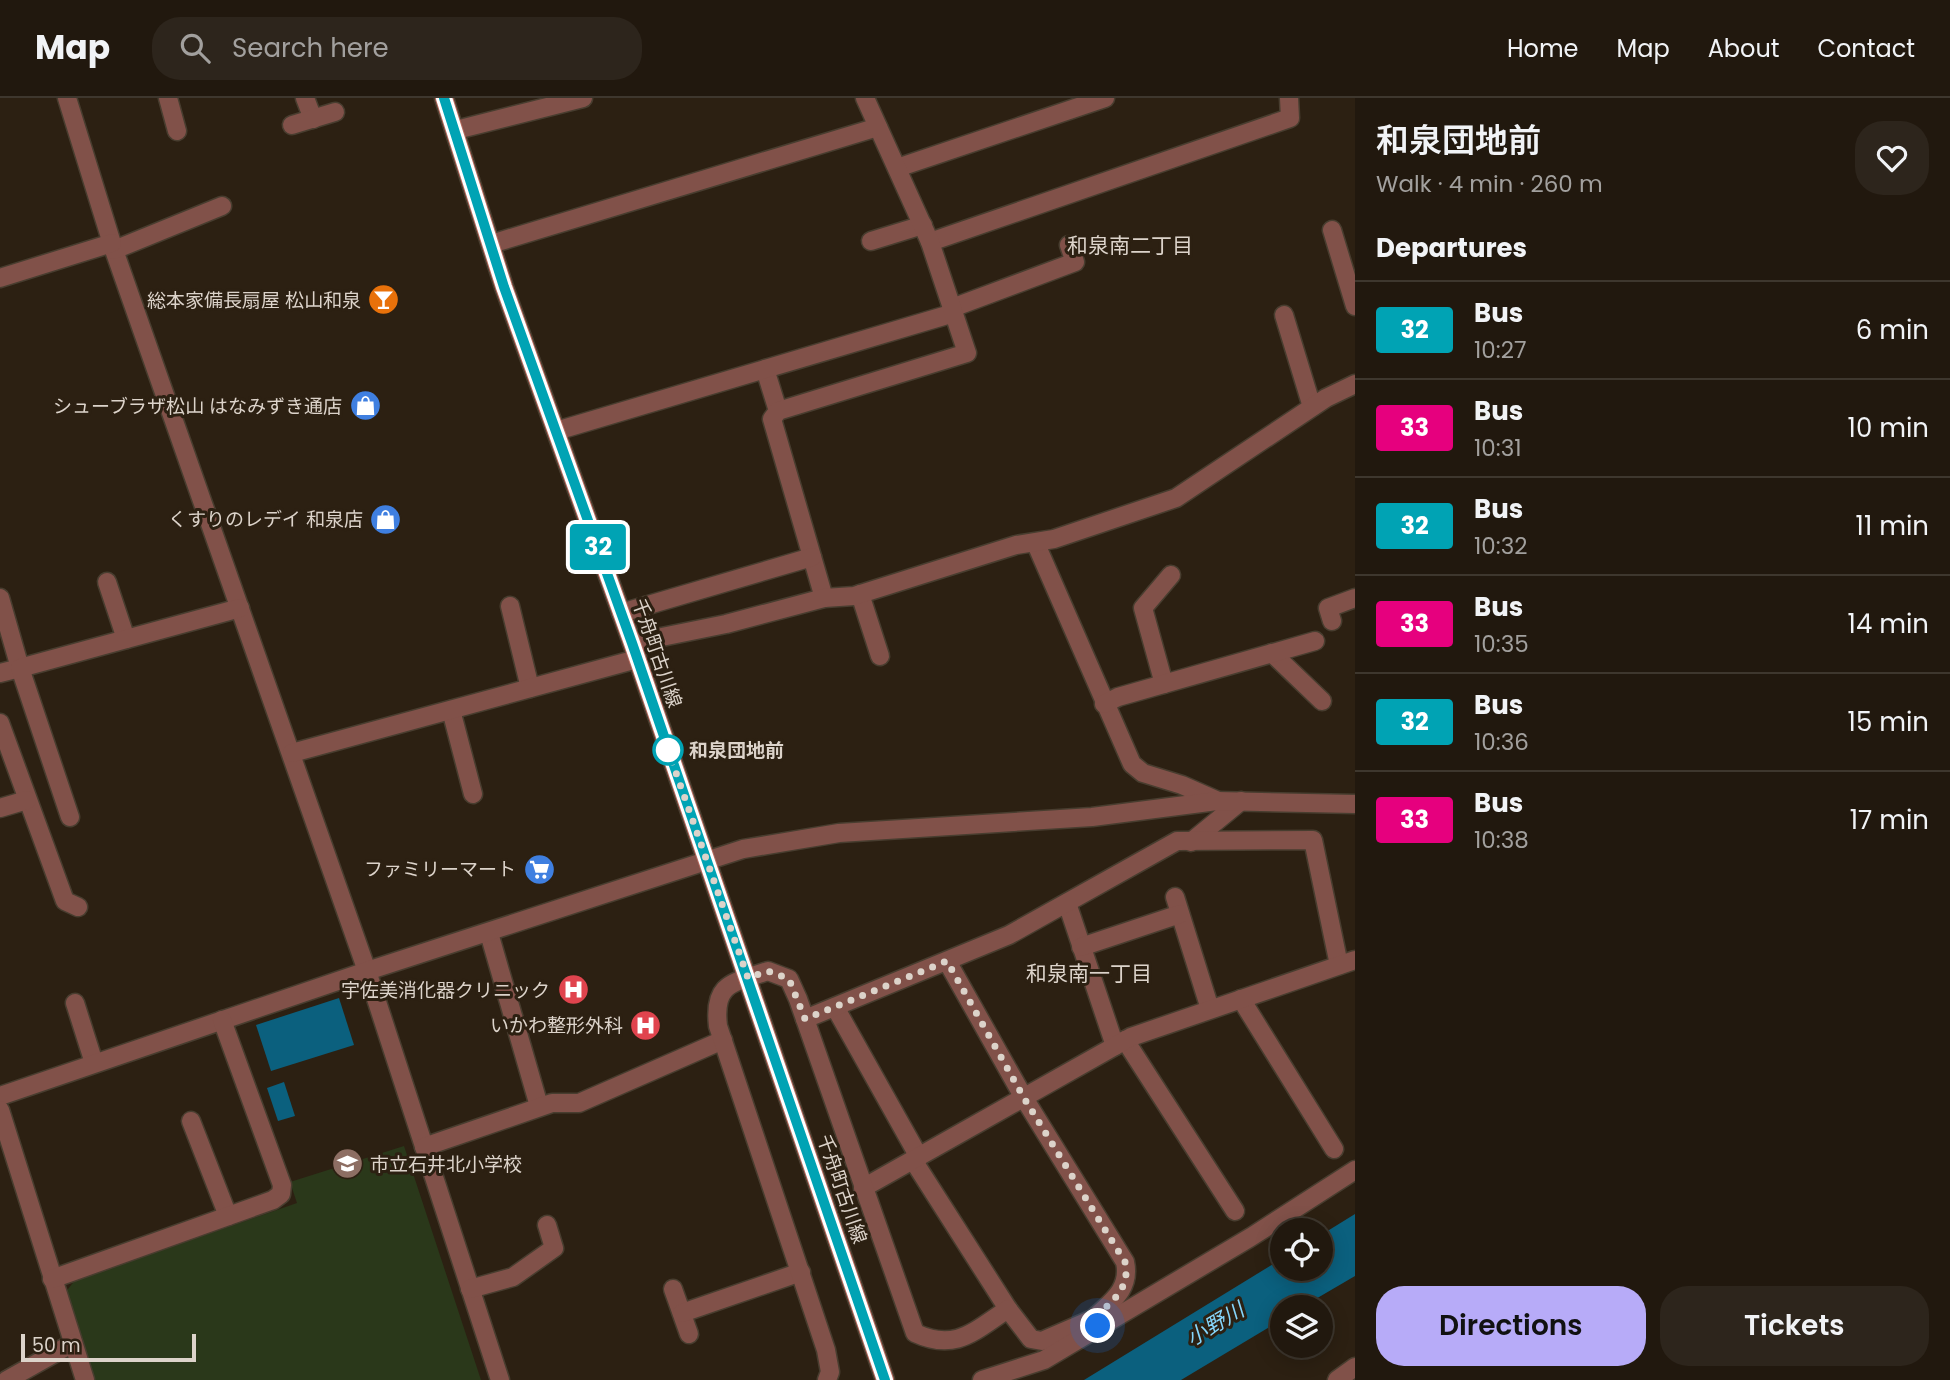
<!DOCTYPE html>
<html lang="en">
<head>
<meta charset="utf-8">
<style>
  :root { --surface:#21180e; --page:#2d251c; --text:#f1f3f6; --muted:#a2a09e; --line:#3e372e; --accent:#b7abf8 }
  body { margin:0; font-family:Poppins,"Noto Sans JP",sans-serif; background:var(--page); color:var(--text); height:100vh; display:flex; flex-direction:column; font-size:26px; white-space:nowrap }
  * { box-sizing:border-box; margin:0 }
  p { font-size:23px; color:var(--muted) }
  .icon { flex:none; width:38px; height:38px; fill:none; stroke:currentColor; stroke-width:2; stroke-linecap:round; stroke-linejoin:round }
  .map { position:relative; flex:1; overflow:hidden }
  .panel { display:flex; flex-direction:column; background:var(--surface); width:595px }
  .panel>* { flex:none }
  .badge { padding:0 14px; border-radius:5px; font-size:24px; line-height:46px }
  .tools { position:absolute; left:1270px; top:1120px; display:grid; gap:14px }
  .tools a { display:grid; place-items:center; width:63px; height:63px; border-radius:50%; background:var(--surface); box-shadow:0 4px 18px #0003,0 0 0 2px var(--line); font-size:35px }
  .scale { position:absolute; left:21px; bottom:18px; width:175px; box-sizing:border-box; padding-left:7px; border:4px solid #dcd3ca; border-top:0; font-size:19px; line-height:24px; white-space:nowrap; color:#dcd3ca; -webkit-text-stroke:5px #2c2012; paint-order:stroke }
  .you { position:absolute; width:35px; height:35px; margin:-18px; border:5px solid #fff; border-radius:50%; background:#1a73e8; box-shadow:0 0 0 10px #1a73e833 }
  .map>.badge { position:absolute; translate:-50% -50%; box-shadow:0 0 0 4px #fff }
  h2 { padding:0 21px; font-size:26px; line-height:63px }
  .round { display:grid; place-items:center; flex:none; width:74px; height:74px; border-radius:28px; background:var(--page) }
  .summary { display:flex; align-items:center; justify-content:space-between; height:119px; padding:0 21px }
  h1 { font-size:33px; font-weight:600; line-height:52px }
  .primary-button { display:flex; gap:14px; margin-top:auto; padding:14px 21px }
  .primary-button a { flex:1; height:80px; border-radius:28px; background:var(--accent); color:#111; font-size:28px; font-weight:600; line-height:80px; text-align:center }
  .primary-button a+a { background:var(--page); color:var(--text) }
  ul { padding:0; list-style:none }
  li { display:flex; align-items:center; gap:21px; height:98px; padding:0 21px; border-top:2px solid var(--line) }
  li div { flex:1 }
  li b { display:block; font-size:26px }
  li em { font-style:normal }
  li .badge { min-width:77px; font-weight:700; text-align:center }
  header { display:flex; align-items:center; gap:42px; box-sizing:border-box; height:98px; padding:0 35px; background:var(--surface); border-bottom:2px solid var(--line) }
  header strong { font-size:33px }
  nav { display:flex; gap:38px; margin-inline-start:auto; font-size:24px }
  .search { width:490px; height:63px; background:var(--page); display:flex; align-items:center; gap:18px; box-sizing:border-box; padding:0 24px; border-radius:28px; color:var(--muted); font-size:26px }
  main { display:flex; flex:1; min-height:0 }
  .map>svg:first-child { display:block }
</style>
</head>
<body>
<header>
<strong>Map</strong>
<div class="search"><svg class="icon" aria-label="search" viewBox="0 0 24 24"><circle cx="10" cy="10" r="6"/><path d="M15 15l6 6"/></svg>Search here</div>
<nav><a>Home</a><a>Map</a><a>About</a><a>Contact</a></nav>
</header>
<main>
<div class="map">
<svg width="1355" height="1282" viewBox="0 0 1355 1282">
  <rect width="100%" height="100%" fill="#2c2012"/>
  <path fill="#2a381a" d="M404,1048l77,234h-389l-27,-87 10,-13 222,-77 -7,-21z"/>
  <g fill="#0b607e">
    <path d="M339,900l15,47 -83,26 -15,-46z"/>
    <path d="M284,984l11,34 -17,5 -11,-33z"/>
    <path d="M1355,1116v62l-53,31h-19v12l-102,61h-97l199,-122v11h38v-34z"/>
  </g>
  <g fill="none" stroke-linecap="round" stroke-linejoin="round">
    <defs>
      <g id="street">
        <path d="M67,0l47,152 253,721 133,409"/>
        <path d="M168,0l9,33"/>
        <path d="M305,0l8,21"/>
        <path d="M292,27l43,-13"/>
        <path d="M456,32l127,-32"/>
        <path d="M897,70l208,-70"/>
        <path d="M1332,132l23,76"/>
        <path d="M871,143l52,-16"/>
        <path d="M930,144l360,-124 -1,-20"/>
        <path d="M491,146l387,-117"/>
        <path d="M114,152l108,-44"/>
        <path d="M0,180l112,-35"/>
        <path d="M952,210l123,-46 -6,-17"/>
        <path d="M1284,217l28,92"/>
        <path d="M765,271l13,42"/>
        <path d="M556,333l398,-118"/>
        <path d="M1036,446l96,220 11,9 39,12 34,15"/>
        <path d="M107,484l19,57"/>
        <path d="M860,496l20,62"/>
        <path d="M0,500l20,70 -20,5"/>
        <path d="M824,500l-52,-179 6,-8 189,-58 -37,-111 -65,-144"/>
        <path d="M510,508l20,82"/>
        <path d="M621,515l191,-56"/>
        <path d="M1332,523l-4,-13 27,-10"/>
        <path d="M632,545l94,-19 98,-26 30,-2 162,-51 38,-6 122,-41 150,-100 29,-14"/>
        <path d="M1272,555l50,48"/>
        <path d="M1164,586l-21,-76 28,-33"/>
        <path d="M1104,606l14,-7 197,-56"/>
        <path d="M451,612l22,84"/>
        <path d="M0,625l65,178 13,6"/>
        <path d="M292,655l345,-94"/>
        <path d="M0,710l27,-8"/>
        <path d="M70,719l-50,-149 220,-60"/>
        <path d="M1191,744l50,-41"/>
        <path d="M1175,799l35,112"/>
        <path d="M1067,805l48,143"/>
        <path d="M489,835l50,173"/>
        <path d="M1081,849l99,-33"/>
        <path d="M947,863l77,137 101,164c6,27 -14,40 -32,57"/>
        <path d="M1241,901l93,150"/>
        <path d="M75,905l19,60"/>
        <path d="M835,909l84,150"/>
        <path d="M805,921l204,-84 168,-94 136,-1 26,125"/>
        <path d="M1125,942l110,171"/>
        <path d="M0,998l367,-125 376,-122 96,-16 253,-16 125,-16 138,3"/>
        <path d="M0,1012l85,270"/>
        <path d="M191,1023l37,95"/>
        <path d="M424,1049l128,-44h27l144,-63"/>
        <path d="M913,1062l95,149"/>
        <path d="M863,1090l268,-151 224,-77"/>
        <path d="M52,1181l221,-79 8,-6 1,-9 -60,-165"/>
        <path d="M470,1191l43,-12 41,-29 -7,-23"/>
        <path d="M673,1191l16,45"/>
        <path d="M682,1215l119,-41"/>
        <path d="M7,1282l66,-37"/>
        <path d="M827,1282l3,-8 -4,-22 -108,-324c-5,-43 14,-43 50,-55l21,8 9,20 117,334c41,19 59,-2 93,-24l23,30 11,2 51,-22 5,7"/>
        <path d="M982,1282l62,-20 207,-123 104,-67"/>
        <path d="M1337,1282l18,-13"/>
      </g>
      <path id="secondary" d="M444,0l60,189 128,356 253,737"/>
    </defs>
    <use href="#street" stroke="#483d2f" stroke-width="21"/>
    <use href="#secondary" stroke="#483d2f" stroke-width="21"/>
    <use href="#street" stroke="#815149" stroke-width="18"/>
    <use href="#secondary" stroke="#b66a5e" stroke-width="18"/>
  </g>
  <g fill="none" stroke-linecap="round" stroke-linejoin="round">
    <defs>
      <path id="line" d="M444,0l60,189 128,356 253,737"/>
    </defs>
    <use href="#line" stroke="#fff" stroke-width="16"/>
    <use href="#line" stroke="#00a3b4" stroke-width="10"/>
    <path stroke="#dcd3ca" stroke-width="7" stroke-dasharray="0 12.6" d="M668,652l80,228 20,-7 21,8 16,40 142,-58 77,137 101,164c6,27 -14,40 -32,57l5,7"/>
  </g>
  <defs>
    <symbol id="bar-disc" viewBox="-11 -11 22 22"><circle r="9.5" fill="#e8710a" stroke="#2c2012"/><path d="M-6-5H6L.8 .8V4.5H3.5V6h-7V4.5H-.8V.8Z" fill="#fff"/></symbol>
    <symbol id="shop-disc" viewBox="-11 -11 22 22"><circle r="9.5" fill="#3f7fe0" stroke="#2c2012"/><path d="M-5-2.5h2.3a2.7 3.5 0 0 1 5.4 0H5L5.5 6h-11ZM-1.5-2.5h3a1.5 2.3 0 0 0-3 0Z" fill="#fff"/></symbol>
    <symbol id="supermarket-disc" viewBox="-11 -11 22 22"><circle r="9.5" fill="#3f7fe0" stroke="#2c2012"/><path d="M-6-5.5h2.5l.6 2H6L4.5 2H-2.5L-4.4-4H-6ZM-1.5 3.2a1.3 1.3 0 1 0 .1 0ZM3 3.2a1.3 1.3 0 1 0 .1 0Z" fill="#fff"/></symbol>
    <symbol id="hospital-disc" viewBox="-11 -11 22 22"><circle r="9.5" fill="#e0444e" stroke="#2c2012"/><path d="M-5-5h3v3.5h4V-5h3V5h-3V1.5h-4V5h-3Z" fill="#fff"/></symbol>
    <symbol id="school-disc" viewBox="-11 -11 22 22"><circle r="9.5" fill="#8d6e63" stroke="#2c2012"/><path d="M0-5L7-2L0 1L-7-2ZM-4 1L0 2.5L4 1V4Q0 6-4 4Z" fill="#fff"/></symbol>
  </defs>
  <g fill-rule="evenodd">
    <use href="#bar-disc" x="366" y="184" width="35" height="35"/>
    <use href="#shop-disc" x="348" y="290" width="35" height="35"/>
    <use href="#shop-disc" x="368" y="404" width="35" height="35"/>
    <use href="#supermarket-disc" x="522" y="754" width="35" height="35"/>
    <use href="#hospital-disc" x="556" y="874" width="35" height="35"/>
    <use href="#hospital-disc" x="628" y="910" width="35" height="35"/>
    <use href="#school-disc" x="330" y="1048" width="35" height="35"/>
  </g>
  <circle fill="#fff" stroke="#00a3b4" stroke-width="3.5" cx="668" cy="652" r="14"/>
  <g text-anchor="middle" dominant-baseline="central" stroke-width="6" stroke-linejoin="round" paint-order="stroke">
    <g font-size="19" fill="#dcd3ca" stroke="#2c2012" text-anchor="end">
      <text x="361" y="202">総本家備長扇屋 松山和泉</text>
      <text x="342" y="308">シューブラザ松山 はなみずき通店</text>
      <text x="363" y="421">くすりのレデイ 和泉店</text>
      <text x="516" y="771">ファミリーマート</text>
      <text x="550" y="892">宇佐美消化器クリニック</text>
      <text x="623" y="927">いかわ整形外科</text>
      <text x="370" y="1066" text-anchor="start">市立石井北小学校</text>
    </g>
    <g font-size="19" fill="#dcd3ca" stroke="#2c2012">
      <text transform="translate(657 555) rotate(71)">千舟町古川線</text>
      <text transform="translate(842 1091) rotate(71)">千舟町古川線</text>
    </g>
    <g font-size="19" font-weight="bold" fill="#dcd3ca" stroke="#2c2012" text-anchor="start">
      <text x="689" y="652">和泉団地前</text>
    </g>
    <g font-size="21" fill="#dcd3ca" stroke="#2c2012">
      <text x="1130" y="147">和泉南二丁目</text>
      <text x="1089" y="875">和泉南一丁目</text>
    </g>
    <g font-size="21" font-style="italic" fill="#86d6fb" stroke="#2c2012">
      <text transform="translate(1215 1226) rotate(-31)">小野川</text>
    </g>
  </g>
</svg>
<div class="tools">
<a><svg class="icon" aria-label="locate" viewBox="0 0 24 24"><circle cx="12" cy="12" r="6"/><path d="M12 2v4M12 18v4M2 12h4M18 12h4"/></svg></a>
<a><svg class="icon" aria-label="layers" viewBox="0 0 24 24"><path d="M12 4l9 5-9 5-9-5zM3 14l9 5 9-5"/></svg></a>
</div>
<div class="scale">50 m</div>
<div class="you" style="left:1098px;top:1228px"></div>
<b class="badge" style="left:598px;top:449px;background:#00a3b4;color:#fff">32</b>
</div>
<section class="panel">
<div class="summary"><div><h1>和泉団地前</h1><p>Walk · 4 min · 260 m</p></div><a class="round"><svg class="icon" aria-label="heart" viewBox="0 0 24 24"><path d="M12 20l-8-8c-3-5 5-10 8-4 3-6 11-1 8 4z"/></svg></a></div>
<h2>Departures</h2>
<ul>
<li><span class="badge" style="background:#00a3b4;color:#fff">32</span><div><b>Bus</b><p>10:27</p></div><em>6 min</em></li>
<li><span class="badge" style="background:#e6007e;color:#fff">33</span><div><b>Bus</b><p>10:31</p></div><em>10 min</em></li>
<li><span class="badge" style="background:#00a3b4;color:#fff">32</span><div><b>Bus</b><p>10:32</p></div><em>11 min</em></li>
<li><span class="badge" style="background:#e6007e;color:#fff">33</span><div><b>Bus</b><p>10:35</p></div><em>14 min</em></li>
<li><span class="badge" style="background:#00a3b4;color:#fff">32</span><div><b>Bus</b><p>10:36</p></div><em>15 min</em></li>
<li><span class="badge" style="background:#e6007e;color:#fff">33</span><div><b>Bus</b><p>10:38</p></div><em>17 min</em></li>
</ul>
<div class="primary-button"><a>Directions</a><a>Tickets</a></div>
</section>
</main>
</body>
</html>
